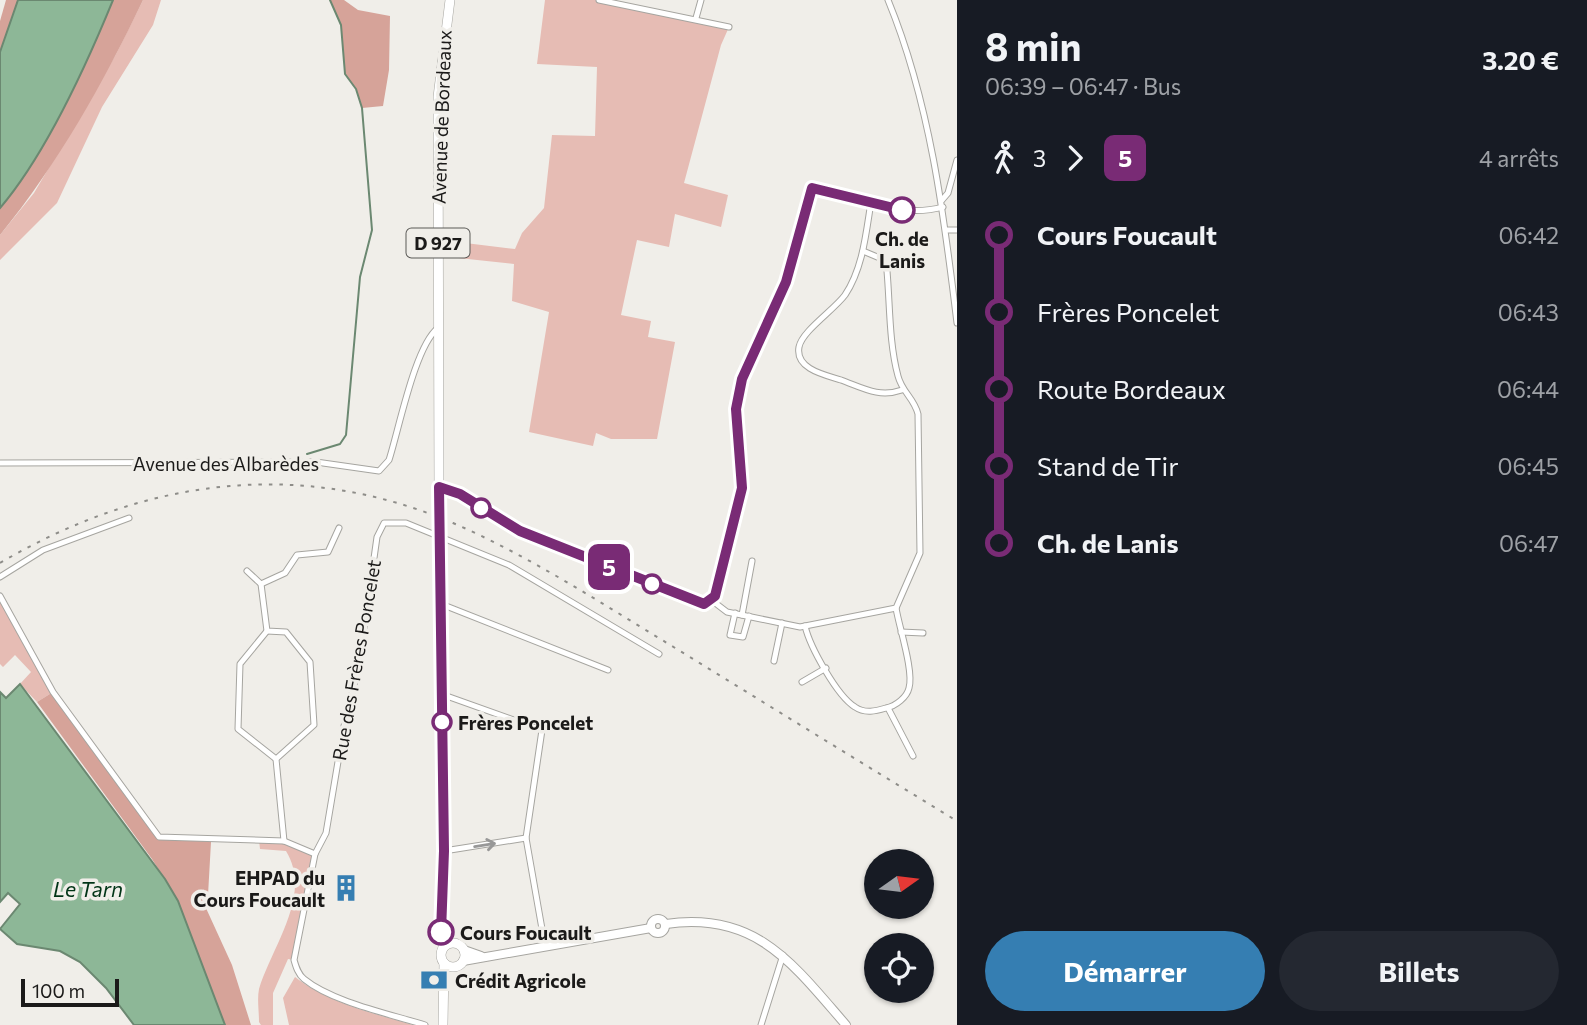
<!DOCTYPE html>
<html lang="fr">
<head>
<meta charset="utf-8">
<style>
  :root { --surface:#171b24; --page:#242831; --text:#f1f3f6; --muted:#9ea1a6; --accent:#357eb2 }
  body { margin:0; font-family:Commissioner,sans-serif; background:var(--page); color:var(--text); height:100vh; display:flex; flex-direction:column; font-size:26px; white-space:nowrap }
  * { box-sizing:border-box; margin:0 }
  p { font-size:23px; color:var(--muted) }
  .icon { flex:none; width:38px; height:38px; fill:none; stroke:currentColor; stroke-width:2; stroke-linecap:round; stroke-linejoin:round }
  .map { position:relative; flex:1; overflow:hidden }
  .drawer { display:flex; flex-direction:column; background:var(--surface); width:630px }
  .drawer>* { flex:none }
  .badge { padding:0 14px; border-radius:10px; font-size:24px; line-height:46px }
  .needle { width:46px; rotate:76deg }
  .tools { position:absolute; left:864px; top:849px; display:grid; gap:14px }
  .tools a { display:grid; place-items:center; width:70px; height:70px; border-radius:50%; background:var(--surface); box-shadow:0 2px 5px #0004; font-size:35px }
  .scale { position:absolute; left:21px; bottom:18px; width:98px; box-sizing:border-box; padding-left:7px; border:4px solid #1b1a19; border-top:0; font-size:19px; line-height:24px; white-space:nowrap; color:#1b1a19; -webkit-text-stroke:5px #f0eee9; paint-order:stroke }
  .map>.badge { position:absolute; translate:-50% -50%; box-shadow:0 0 0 4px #fff }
  .legs { display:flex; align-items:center; gap:10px; height:77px; padding:0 28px; font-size:23px }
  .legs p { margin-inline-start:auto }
  .headline { display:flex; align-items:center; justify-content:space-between; height:119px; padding:0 28px }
  h1 { font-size:38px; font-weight:700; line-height:52px }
  .action { display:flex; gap:14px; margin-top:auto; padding:14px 28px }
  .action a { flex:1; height:80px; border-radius:42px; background:var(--accent); color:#fff; font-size:28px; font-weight:700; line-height:80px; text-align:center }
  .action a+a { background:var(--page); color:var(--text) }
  ul { padding:0 28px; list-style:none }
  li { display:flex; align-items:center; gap:24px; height:77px; font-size:26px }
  li i { display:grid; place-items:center; width:10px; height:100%; margin:0 9px; background:currentColor }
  li i::after { content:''; width:18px; height:18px; margin:-9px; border:5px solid; border-radius:50%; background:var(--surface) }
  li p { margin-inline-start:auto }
  li:first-child i { background:linear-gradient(#0000 50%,currentColor 0) }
  li:last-child i { background:linear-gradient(currentColor 50%,#0000 0) }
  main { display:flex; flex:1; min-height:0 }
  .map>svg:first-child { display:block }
</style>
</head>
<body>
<main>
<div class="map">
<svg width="957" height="1025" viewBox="0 0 957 1025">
  <rect width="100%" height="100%" fill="#f0eee9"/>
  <g fill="#e6bcb4">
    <path d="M143,0h18l-8,25 -51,82 -45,96 -57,57v-25l34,-42 81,-137z"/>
    <path d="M545,0h54l130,27 -8,18 -37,138 44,12 -7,32 -46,-13 -6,33 -32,-7 -16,75 30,6 -3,16 27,5 -18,97h-46l-15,-6 -3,13 -64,-14 20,-120 -37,-11 2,-37 -65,-7v-16l66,8 7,-16 22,-25 8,-73 43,1 2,-69 -60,-3z"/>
    <path d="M0,596l53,96 -16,10 -17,-18 11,-12 -16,-17 -12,12 -3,-3z"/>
    <path d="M259,840l25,1 31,13 -21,106 -6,-1 -15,34v32h-12l-2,-3c0,-11 -2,-23 0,-33 13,-43 54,-94 27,-138l-26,-2z"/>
    <path d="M295,977c33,26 78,36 118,48h-124l-6,-27z"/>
  </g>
  <g fill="#d6a399">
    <path d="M6,0h12l-18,52v-31z"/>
    <path d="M113,0h30c-39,82 -85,164 -143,235v-27c46,-54 86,-142 113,-208z"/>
    <path d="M330,0h14l14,10 32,6 -1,54 -6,36 -21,2 -6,-19 -11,-15 -4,-49z"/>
    <path d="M53,692l103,143 53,3 2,4 -3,53h-8l32,70 19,60h-26l-47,-124 -26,-42 -115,-157z"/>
  </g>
  <g fill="#8db797" stroke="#6b8871" stroke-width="2">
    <path d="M18,0h95c-27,66 -67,154 -113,208v-156z"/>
    <path d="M20,684l145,195 13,22 47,124h-91l-28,-37 -26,-26 -20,-11 -43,-7 -17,-15 20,-25 -12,-11 -8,9v-210l6,6z"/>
  </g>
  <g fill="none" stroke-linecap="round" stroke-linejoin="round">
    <path stroke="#6b8871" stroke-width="2" d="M307,454l33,-10 6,-9 14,-158 12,-47 -10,-122 -6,-19 -11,-15 -4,-49 -11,-25"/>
    <defs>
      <g id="street">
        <path d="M599,0l130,27"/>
        <path d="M888,0c42,102 56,215 69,323"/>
        <path d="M696,18l5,-18"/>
        <path d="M942,200l6,-7 9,-33"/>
        <path d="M871,202c-5,31 -8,66 -26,93 -11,15 -43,36 -46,52 -4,22 26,28 42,33 22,8 38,18 61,10"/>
        <path d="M946,230h11"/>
        <path d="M0,463l316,-1 63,9 10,-11c10,-31 26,-114 49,-132"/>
        <path d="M439,487l21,7 60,38 184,72 11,-8 27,-109 -6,-78 6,-30 44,-97 26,-94c41,10 89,31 131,19"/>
        <path d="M247,571l14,13 24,-11 12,-18 31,-3 11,-24"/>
        <path d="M0,577l43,-27 86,-32"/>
        <path d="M261,584l6,47 19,1 24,30 4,63 -38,34 8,82"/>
        <path d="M0,596l53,96 106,145 125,4 31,13"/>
        <path d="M710,599l17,13 73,15 96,-19 24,-55 -2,-139c-4,-16 -16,-22 -20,-38 -9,-33 -8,-71 -11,-105l-5,-12 -19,-8"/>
        <path d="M441,604l167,66"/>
        <path d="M735,613l-5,22 13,2 6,-21"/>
        <path d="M742,615l10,-54"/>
        <path d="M805,626c5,21 32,70 50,81 10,7 21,4 31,1 10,-2 21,-11 23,-20 5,-17 -10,-61 -13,-80"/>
        <path d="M267,631l-27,33 -2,65 38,30"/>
        <path d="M901,632l22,1"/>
        <path d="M774,661l8,-38"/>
        <path d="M802,682l24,-14"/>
        <path d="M441,694l101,36 -16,108 19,108"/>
        <path d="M888,708l25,48"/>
        <path d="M444,851l82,-13"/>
        <path d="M425,1025c-35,-11 -93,-23 -121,-46 -6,-5 -8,-12 -10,-19l21,-106 11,-21 18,-107 15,-62 18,-127 7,-14h22l103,42 150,89"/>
        <path d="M761,1025l22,-70"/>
      </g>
      <g id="secondary">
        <circle cx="658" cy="926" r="7"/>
        <path d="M666,924c90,-13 127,40 180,101"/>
        <path d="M464,950l17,6"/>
        <path d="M463,961l188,-33"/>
      </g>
      <g id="primary">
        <path d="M439,500l-1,-403 12,-97"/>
        <path d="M440,532l3,416"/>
        <circle cx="453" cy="955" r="12"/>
        <path d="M443,1025l1,-62"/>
      </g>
    </defs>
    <use href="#street" stroke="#a6a5a0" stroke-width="7"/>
    <use href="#secondary" stroke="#a6a5a0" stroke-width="10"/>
    <use href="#primary" stroke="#a6a5a0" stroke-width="10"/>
    <use href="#street" stroke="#fff" stroke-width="5"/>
    <use href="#secondary" stroke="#fff" stroke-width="8"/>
    <use href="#primary" stroke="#fff" stroke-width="9"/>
    <path stroke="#8e8d89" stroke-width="2" stroke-dasharray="3.5 7" stroke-linecap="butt" d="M0,563c143,-84 298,-106 453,-40 74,32 145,78 214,120 96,59 193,119 290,178"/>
    <defs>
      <path id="primary-bridge" d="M439,500l1,32"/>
    </defs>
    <use href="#primary-bridge" stroke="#a6a5a0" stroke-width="10" stroke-linecap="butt"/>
    <use href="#primary-bridge" stroke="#fff" stroke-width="9"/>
  </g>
  <defs><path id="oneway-shaft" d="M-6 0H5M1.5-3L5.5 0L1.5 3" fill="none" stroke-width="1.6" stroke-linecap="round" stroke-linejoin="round" transform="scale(1.75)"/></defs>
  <use stroke="#989898" href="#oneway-shaft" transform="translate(485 845) rotate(-9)"/>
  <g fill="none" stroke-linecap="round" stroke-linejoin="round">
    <defs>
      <path id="line-1" d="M441,932l3,-81 -5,-364 21,7 60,37 184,73 11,-8 27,-108 -6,-79 6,-30 44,-97 26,-94 90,22"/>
    </defs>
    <use href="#line-1" stroke="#fff" stroke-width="16"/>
    <use href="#line-1" stroke="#792b75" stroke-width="10"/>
  </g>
  <defs>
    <symbol id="building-bare" viewBox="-9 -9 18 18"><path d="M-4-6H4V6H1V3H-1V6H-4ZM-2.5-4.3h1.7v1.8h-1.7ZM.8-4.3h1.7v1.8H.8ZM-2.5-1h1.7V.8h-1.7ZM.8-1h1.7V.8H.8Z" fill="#357eb2" stroke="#f0eee9" stroke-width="2.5" paint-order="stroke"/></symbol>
    <symbol id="bank-bare" viewBox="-9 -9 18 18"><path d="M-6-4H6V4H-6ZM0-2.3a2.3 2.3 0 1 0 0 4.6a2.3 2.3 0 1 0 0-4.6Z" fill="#357eb2" stroke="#f0eee9" stroke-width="2.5" paint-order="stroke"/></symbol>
  </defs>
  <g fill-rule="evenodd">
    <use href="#building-bare" x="327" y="869" width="38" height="38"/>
    <use href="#bank-bare" x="415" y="961" width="38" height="38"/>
  </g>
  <g fill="#fff" stroke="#792b75" stroke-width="3.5">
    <circle cx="902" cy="210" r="12"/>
    <circle cx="481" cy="508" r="9"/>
    <circle cx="652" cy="584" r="9"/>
    <circle cx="442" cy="722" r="9"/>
    <circle cx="441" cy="932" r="12"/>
  </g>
  <g text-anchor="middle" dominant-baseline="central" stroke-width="7" stroke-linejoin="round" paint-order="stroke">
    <rect fill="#f0eee9" stroke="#5b5a57" stroke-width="2" x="406.5" y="228.5" width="63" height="29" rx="5"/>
    <g font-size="18" font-weight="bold" fill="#1b1a19">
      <text x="438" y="243">D 927</text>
    </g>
    <g font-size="19" fill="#1b1a19" stroke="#f0eee9">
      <text transform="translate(441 117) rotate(-88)">Avenue de Bordeaux</text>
      <text x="226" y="463">Avenue des Albarèdes</text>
      <text transform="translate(356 660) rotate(-80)">Rue des Frères Poncelet</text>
    </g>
    <g font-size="19" font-weight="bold" fill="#1b1a19" stroke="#f0eee9" text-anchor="start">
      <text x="902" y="238" text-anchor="middle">Ch. de<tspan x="902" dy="22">Lanis</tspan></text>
      <text x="458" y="722">Frères Poncelet</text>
      <text x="460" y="932">Cours Foucault</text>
    </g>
    <g font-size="19" font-weight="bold" fill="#1b1a19" stroke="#f0eee9" text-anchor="end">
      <text x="325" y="877">EHPAD du<tspan x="325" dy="22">Cours Foucault</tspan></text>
      <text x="455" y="980" text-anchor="start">Crédit Agricole</text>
    </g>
    <g font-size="21" font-style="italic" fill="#003416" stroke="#f0eee9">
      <text x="88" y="888">Le Tarn</text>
    </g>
  </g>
</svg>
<div class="tools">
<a><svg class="needle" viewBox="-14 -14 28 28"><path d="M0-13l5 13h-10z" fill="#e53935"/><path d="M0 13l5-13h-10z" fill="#9ea1a6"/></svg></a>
<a><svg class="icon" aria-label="locate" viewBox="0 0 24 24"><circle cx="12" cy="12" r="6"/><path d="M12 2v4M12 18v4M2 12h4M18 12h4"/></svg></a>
</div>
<div class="scale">100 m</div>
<b class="badge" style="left:609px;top:567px;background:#792b75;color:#fff">5</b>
</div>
<section class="drawer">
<div class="headline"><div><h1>8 min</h1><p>06:39 – 06:47 · Bus</p></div><b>3.20 €</b></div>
<div class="legs"><svg class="icon" aria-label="walk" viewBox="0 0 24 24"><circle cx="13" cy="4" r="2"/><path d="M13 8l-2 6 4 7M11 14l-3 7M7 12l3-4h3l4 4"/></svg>3<svg class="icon" aria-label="forward" viewBox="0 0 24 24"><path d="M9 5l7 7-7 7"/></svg><b class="badge" style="background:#792b75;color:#fff">5</b><p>4 arrêts</p></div>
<ul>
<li><i style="color:#792b75"></i><b>Cours Foucault</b><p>06:42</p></li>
<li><i style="color:#792b75"></i><span>Frères Poncelet</span><p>06:43</p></li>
<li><i style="color:#792b75"></i><span>Route Bordeaux</span><p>06:44</p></li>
<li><i style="color:#792b75"></i><span>Stand de Tir</span><p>06:45</p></li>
<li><i style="color:#792b75"></i><b>Ch. de Lanis</b><p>06:47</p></li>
</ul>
<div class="action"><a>Démarrer</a><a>Billets</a></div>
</section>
</main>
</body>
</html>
